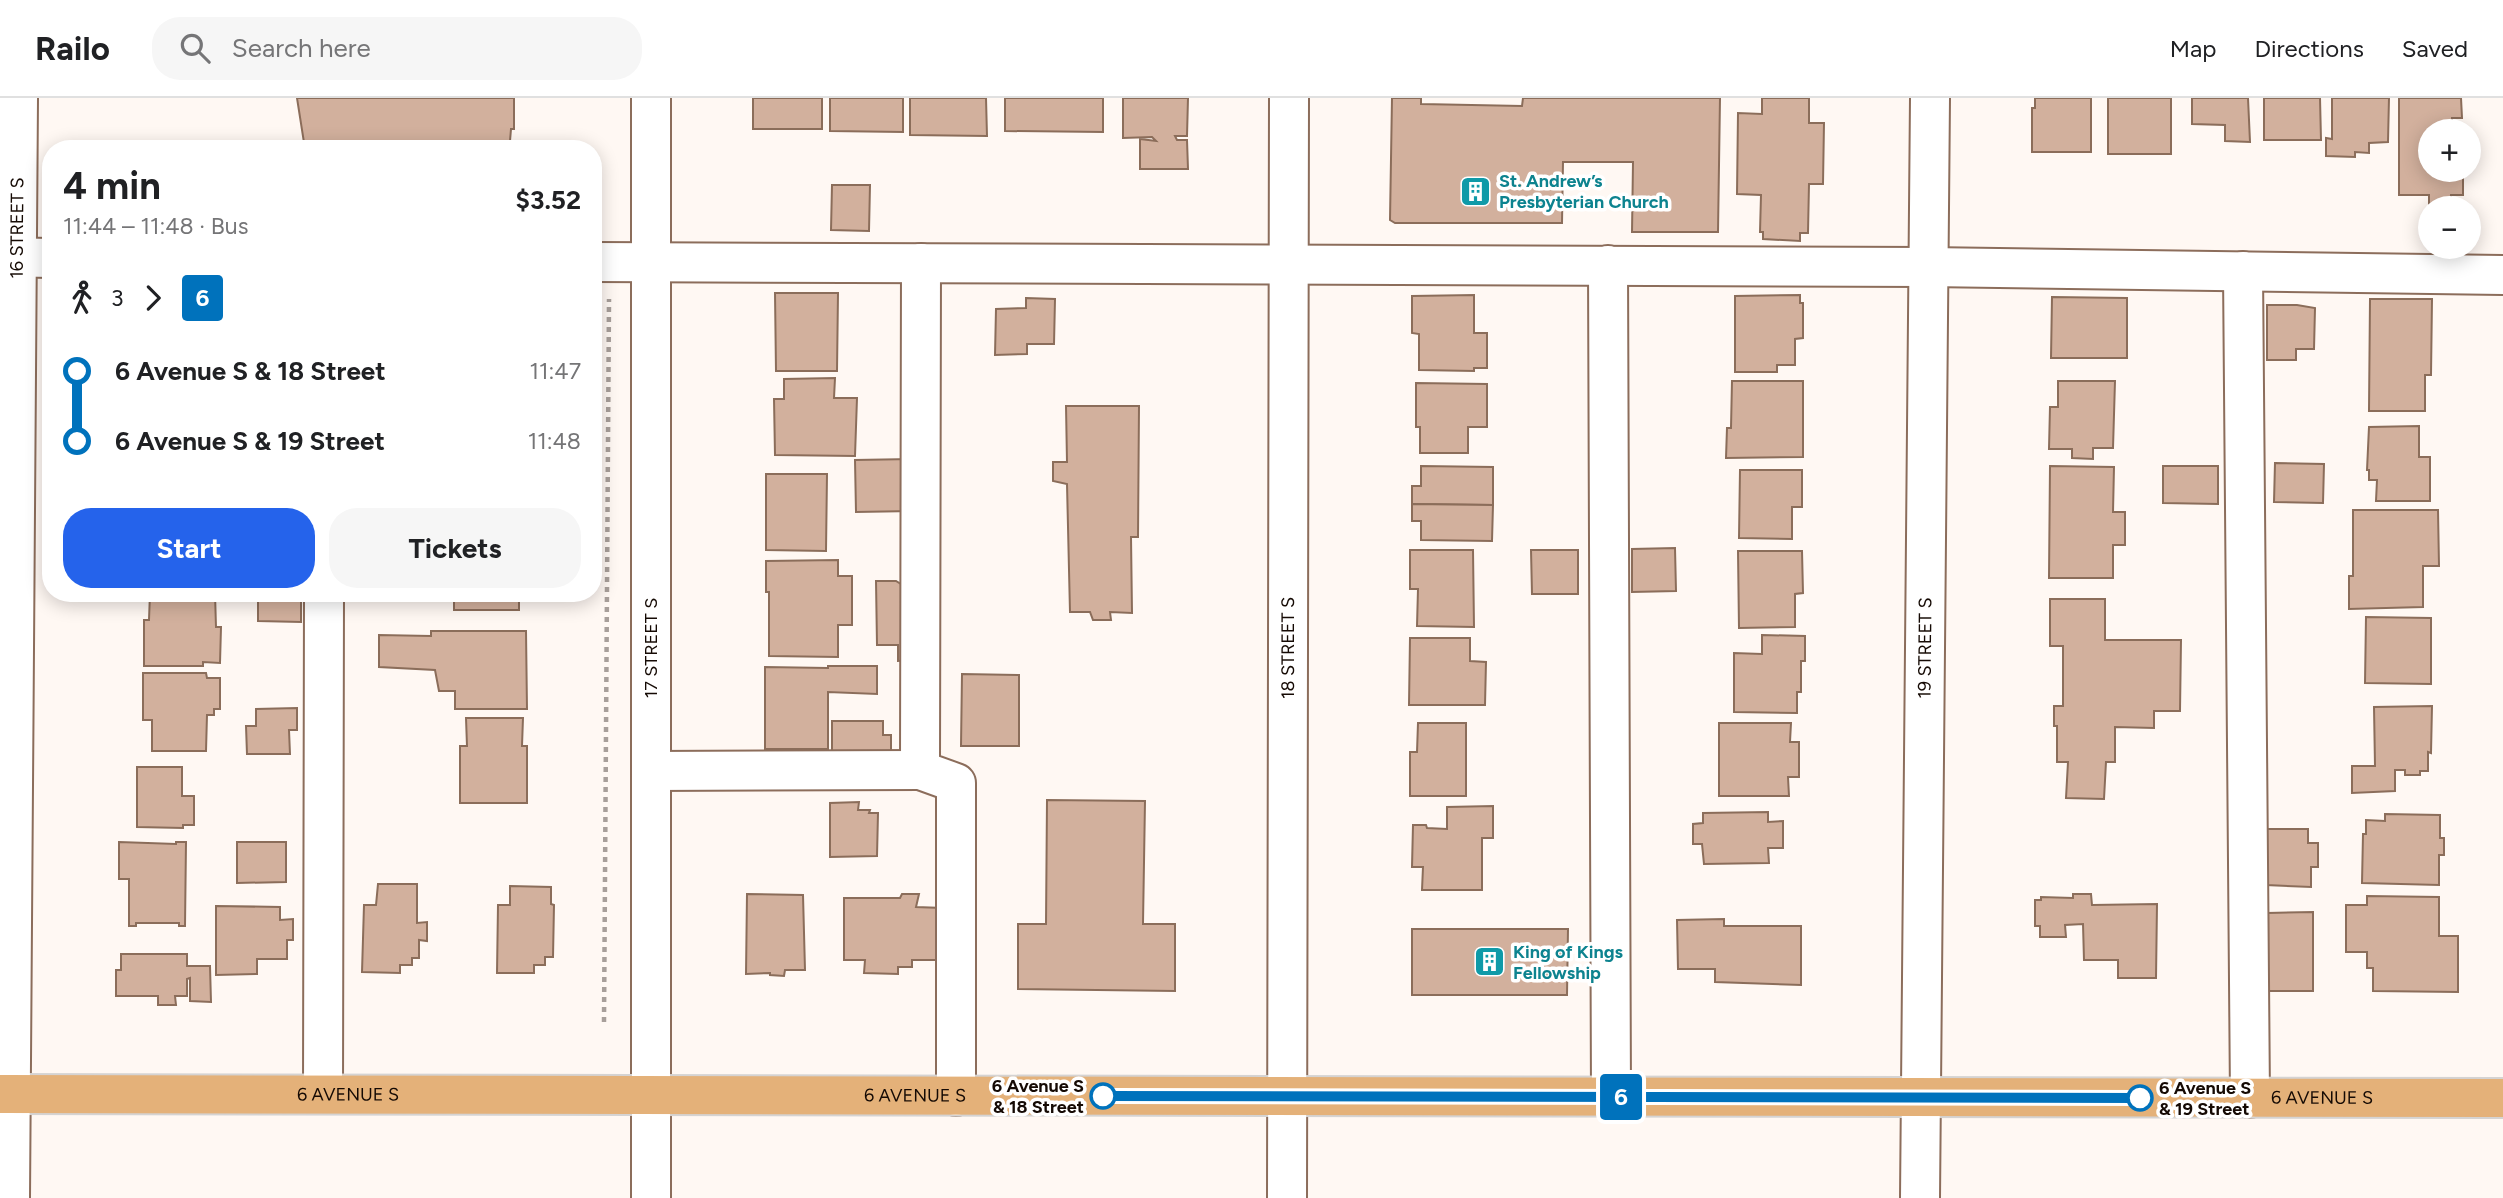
<!DOCTYPE html>
<html lang="en">
<head>
<meta charset="utf-8">
<style>
  :root { --surface:#fff; --page:#f6f6f6; --text:#202124; --muted:#757577; --line:#e0e0e0; --accent:#2563eb }
  body { margin:0; font-family:Figtree,sans-serif; background:var(--page); color:var(--text); height:100vh; display:flex; flex-direction:column; font-size:26px; white-space:nowrap }
  * { box-sizing:border-box; margin:0 }
  p { font-size:23px; color:var(--muted) }
  .icon { flex:none; width:38px; height:38px; fill:none; stroke:currentColor; stroke-width:2; stroke-linecap:round; stroke-linejoin:round }
  .map { position:relative; flex:1; overflow:hidden }
  .details { position:absolute; left:42px; top:42px; width:560px; height:462px; display:flex; flex-direction:column; background:var(--surface); border-radius:28px; box-shadow:0 4px 18px #0003 }
  .details>* { flex:none }
  .badge { padding:0 14px; border-radius:5px; font-size:24px; line-height:46px }
  .controls { position:absolute; left:2418px; top:21px; display:grid; gap:14px }
  .controls a { display:grid; place-items:center; width:63px; height:63px; border-radius:50%; background:var(--surface); box-shadow:0 4px 18px #0003; font-size:35px }
  .map>.badge { position:absolute; translate:-50% -50%; box-shadow:0 0 0 4px #fff }
  .legs { display:flex; align-items:center; gap:10px; height:77px; padding:0 21px; font-size:23px }
  .legs p { margin-inline-start:auto }
  .overview { display:flex; align-items:center; justify-content:space-between; height:119px; padding:0 21px }
  h1 { font-size:38px; font-weight:700; line-height:52px }
  .primary-button { display:flex; gap:14px; margin-top:auto; padding:14px 21px }
  .primary-button a { flex:1; height:80px; border-radius:28px; background:var(--accent); color:#fff; font-size:28px; font-weight:700; line-height:80px; text-align:center }
  .primary-button a+a { background:var(--page); color:var(--text) }
  ul { padding:0 21px; list-style:none }
  li { display:flex; align-items:center; gap:24px; height:70px; font-size:26px }
  li i { display:grid; place-items:center; width:10px; height:100%; margin:0 9px; background:currentColor }
  li i::after { content:''; width:18px; height:18px; margin:-9px; border:5px solid; border-radius:50%; background:var(--surface) }
  li p { margin-inline-start:auto }
  li:first-child i { background:linear-gradient(#0000 50%,currentColor 0) }
  li:last-child i { background:linear-gradient(currentColor 50%,#0000 0) }
  header { display:flex; align-items:center; gap:42px; box-sizing:border-box; height:98px; padding:0 35px; background:var(--surface); border-bottom:2px solid var(--line) }
  header strong { font-size:33px }
  nav { display:flex; gap:38px; margin-inline-start:auto; font-size:24px }
  .search { width:490px; height:63px; background:var(--page); display:flex; align-items:center; gap:18px; box-sizing:border-box; padding:0 24px; border-radius:28px; color:var(--muted); font-size:26px }
  .map>svg:first-child { display:block }
</style>
</head>
<body>
<header>
<strong>Railo</strong>
<div class="search"><svg class="icon" aria-label="search" viewBox="0 0 24 24"><circle cx="10" cy="10" r="6"/><path d="M15 15l6 6"/></svg>Search here</div>
<nav><a>Map</a><a>Directions</a><a>Saved</a></nav>
</header>
<div class="map">
<svg width="2503" height="1100" viewBox="0 0 2503 1100">
  <rect width="100%" height="100%" fill="#fff8f3"/>
  <g fill="#d2b09d" stroke="#8b6d5a" stroke-width="2">
    <path d="M297,0h217v31h-3l-1,12h3v8h-208z"/>
    <rect x="753" y="0" width="69" height="31"/>
    <path d="M830,0h73v34l-73,-1z"/>
    <path d="M910,0h76l1,38 -77,-1z"/>
    <path d="M1005,0h98v34l-98,-1z"/>
    <path d="M1123,0h65l-1,38h-12l2,4h10l1,29h-48v-30l16,2 -4,-4 -29,1z"/>
    <path d="M1392,0h29v6l101,2 1,-8h197l-2,134h-86l1,-70h-70l-1,61h-167l-5,-3z"/>
    <path d="M1762,0h47v25h15l-1,61h-14l-1,49h-8v8l-37,-2v-7h-3l1,-37 -24,-1 1,-81 24,1z"/>
    <path d="M2035,0h56v54h-59v-44h3z"/>
    <rect x="2108" y="0" width="63" height="56"/>
    <path d="M2192,0h56l2,44 -25,-1v-16l-33,-1z"/>
    <path d="M2264,0h56l1,42h-57z"/>
    <path d="M2332,0h57l-1,44 -19,1v10l-14,-1v5l-29,-1v-18l6,1z"/>
    <path d="M2399,0h62l1,20h-10v13h-21v39h32v25h-12l-1,10 -21,-1v-9h-30z"/>
    <path d="M290,43v8h-87v-7z"/>
    <path d="M832,87h38l-1,46 -38,-1z"/>
    <path d="M775,195h63l-1,78h-61z"/>
    <path d="M1474,197v38h13v35h-13v3l-55,-1v-36l-7,-1v-37z"/>
    <path d="M1800,197v8h3v35l-8,1v26h-18v7h-42v-76z"/>
    <path d="M2052,199l75,1v60h-76z"/>
    <path d="M1026,200l29,1 -1,45h-27v10l-32,1 1,-46 30,-1z"/>
    <path d="M2370,201h62l-1,76h-6v36h-56z"/>
    <path d="M2267,207h30l18,3 -1,41h-18v11h-29z"/>
    <path d="M835,280l-1,20h23l-2,58 -80,-1 -1,-56h10v-20z"/>
    <path d="M1732,283h71v76l-77,1 1,-30h4z"/>
    <path d="M2058,283h57l-2,67h-20v11l-21,-1v-9h-23l1,-42h8z"/>
    <path d="M1416,285l71,1v43h-19v26h-48v-26h-4z"/>
    <path d="M1066,308h73l-1,131h-7l1,76 -22,-1 1,8h-18l-3,-8h-20l-3,-128 -14,-3v-19h14z"/>
    <path d="M2419,328v31h11v44h-54l1,-21h-8v-10h-2l2,-43z"/>
    <path d="M912,361l1,52 -57,1 -1,-52z"/>
    <path d="M2275,365l49,1 -1,39 -49,-1z"/>
    <path d="M1421,368l72,1v38l-81,-1v-18h9z"/>
    <path d="M2050,368l64,1 -1,45h12v33h-12v33h-64z"/>
    <path d="M2163,368h55v38l-55,-1z"/>
    <path d="M1740,372h62v37h-10v32l-53,-1z"/>
    <path d="M766,376h61l-1,77 -60,-1z"/>
    <path d="M1412,406l81,1 -1,36 -71,-1v-19h-9z"/>
    <path d="M2353,412h85l1,56h-16v41l-74,2v-33h4z"/>
    <path d="M1675,450l1,43 -44,1v-43z"/>
    <path d="M1410,452h63l1,77 -57,-1 1,-37h-8z"/>
    <path d="M1531,452h47v44h-46z"/>
    <path d="M1738,453h64l1,42 -8,1v33l-56,1z"/>
    <path d="M838,462v16h14v49h-14v32l-69,-1v-64h-3v-31z"/>
    <path d="M876,483h20l16,10 2,69 -16,1v-16h-21z"/>
    <path d="M150,495h65l1,34h5l-1,36 -17,-1v4h-59v-46h5z"/>
    <path d="M258,495h43v29l-43,-1z"/>
    <rect x="454" y="495" width="65" height="17"/>
    <path d="M2050,501h55v41h76l-1,71h-26v17l-39,-1v35h-9l-2,37 -38,-1 2,-36h-11v-36h-3v-20h9v-60h-13z"/>
    <path d="M2366,519l65,1v66l-66,-1z"/>
    <path d="M431,533h95l1,78h-72v-18h-16l-4,-21 -56,-3v-32l52,1z"/>
    <path d="M1762,537l43,1v25h-4v31h-4v21l-63,-1v-59l28,1z"/>
    <path d="M1410,540h60v23l16,1 -1,43h-76z"/>
    <path d="M828,568h49v28l-49,-2v57h-63v-82l63,1z"/>
    <path d="M143,575h63l1,5h13v31h-6v6h-7l-1,36h-54v-31h-9z"/>
    <path d="M962,576l57,1v71h-58z"/>
    <path d="M2432,608l-1,47 -3,-1v19h-8v4h-15v-5h-10v21l-43,2v-27h23l-1,-59z"/>
    <path d="M297,610v22h-8l1,24h-43l-1,-28h10v-17z"/>
    <path d="M466,620h57l-1,28h5v57h-67v-57h7z"/>
    <path d="M832,623h51v14h8v16l-59,5z"/>
    <path d="M1418,625h48v73h-56v-44h7z"/>
    <path d="M1719,625h72l-1,19h9v35h-11l1,19h-70z"/>
    <path d="M137,669h45v29h12v29h-11v3l-46,-1z"/>
    <path d="M1047,702l98,1 -2,123h32v67l-157,-2v-65h28z"/>
    <path d="M859,704l-1,8h12l-1,3h9l-1,43 -47,1v-54z"/>
    <path d="M1493,708v32h-11v52h-60l1,-23h-11l1,-42h13l1,3 20,1v-22z"/>
    <path d="M1768,714v10l15,-1v27h-15l1,15 -65,1 -2,-20h-9v-20l10,-1v-10z"/>
    <path d="M2385,716l55,1v23h4v17h-5v30l-77,-2 1,-49h3v-14l19,1z"/>
    <path d="M2265,731h43v14h10v24h-7v20l-45,-2z"/>
    <path d="M119,744l57,2v-2h10l-1,84h-6v-3h-43v3h-7v-47h-10z"/>
    <path d="M237,744h49v40l-49,1z"/>
    <path d="M378,786h39v39l10,-1v19l-8,-1v18h-7v7h-12v8l-38,-1 2,-67h12z"/>
    <path d="M510,788l41,1v17l3,1 -1,52h-8v8h-11v8h-37l1,-68h12z"/>
    <path d="M747,796l56,1 2,75h-20l-1,6 -14,-1v-2l-24,1z"/>
    <path d="M902,796h17l-3,13 27,1v52h-31v7h-14v7l-34,-1 1,-13h-21v-62h56z"/>
    <path d="M2073,796h18l1,11 65,-1 -1,74h-38v-18h-34l-1,-36 -18,1 1,12h-26v-11h-5v-26h6v-3l32,1z"/>
    <path d="M2367,798l72,1v39h19v56l-85,-1v-23h-6v-16h-21v-47h21z"/>
    <path d="M216,808l64,1v13l13,-1v21h-6v19h-30v15l-41,1z"/>
    <path d="M2313,814v79h-44v-6h-7l1,-43h5v-29z"/>
    <path d="M1724,821v7h77v59l-86,-3v-13h-37l-1,-49z"/>
    <path d="M1412,831h156l-1,66h-155z"/>
    <path d="M121,856h66v12h23l1,36 -21,-1v-23l-3,1v17h-12l1,9h-18v-9h-42v-26h5z"/>
  </g>
  <g fill="none" stroke-linecap="round" stroke-linejoin="round">
    <defs>
      <g id="minor">
        <path d="M651,0v1100"/>
        <path d="M0,159l51,1"/>
        <path d="M593,164l1335,5 575,8"/>
        <path d="M921,165l-1,507 36,13v313"/>
        <path d="M1608,167l3,832"/>
        <path d="M2243,173l7,827"/>
        <path d="M652,673l268,-1"/>
        <path d="M323,996l1,-501"/>
        <path id="s1" d="M10,1100l8,-1100"/>
        <path id="s2" d="M1287,1100l2,-1100"/>
        <path id="s3" d="M1920,1100l10,-1100"/>
      </g>
      <g id="major">
        <path id="s4" d="M0,996l2503,4"/>
      </g>
    </defs>
    <use href="#minor" stroke="#8c6d5b" stroke-width="42"/>
    <use href="#major" stroke="#d5d3d2" stroke-width="42"/>
    <path stroke="#a89f9a" stroke-width="4.5" stroke-dasharray="5 5" stroke-linecap="butt" d="M604,924l5,-723"/>
    <use href="#minor" stroke="#fff" stroke-width="38"/>
    <use href="#major" stroke="#e4b179" stroke-width="38"/>
  </g>
  <g fill="none" stroke-linecap="round" stroke-linejoin="round">
    <defs>
      <path id="line-1" d="M1103,998l1037,2"/>
    </defs>
    <use href="#line-1" stroke="#fff" stroke-width="16"/>
    <use href="#line-1" stroke="#0072bc" stroke-width="10"/>
  </g>
  <defs>
    <symbol id="building-square" viewBox="-11 -11 22 22"><rect x="-9" y="-9" width="18" height="18" rx="4" fill="#0f9aa8" stroke="#fff"/><path d="M-4-6H4V6H1V3H-1V6H-4ZM-2.5-4.3h1.7v1.8h-1.7ZM.8-4.3h1.7v1.8H.8ZM-2.5-1h1.7V.8h-1.7ZM.8-1h1.7V.8H.8Z" fill="#fff"/></symbol>
  </defs>
  <g fill-rule="evenodd">
    <use href="#building-square" x="1458" y="76" width="35" height="35"/>
    <use href="#building-square" x="1472" y="846" width="35" height="35"/>
  </g>
  <g fill="#fff" stroke="#0072bc" stroke-width="3.5">
    <circle cx="1103" cy="998" r="12"/>
    <circle cx="2140" cy="1000" r="12"/>
  </g>
  <g text-anchor="middle" dominant-baseline="central" stroke-width="7" stroke-linejoin="round" paint-order="stroke">
    <g font-size="18" font-weight="bold" fill="#0d838f" stroke="#fff" text-anchor="start">
      <text x="1499" y="83">St. Andrew’s<tspan x="1499" dy="21">Presbyterian Church</tspan></text>
      <text x="1513" y="854">King of Kings<tspan x="1513" dy="21">Fellowship</tspan></text>
    </g>
    <g font-size="18" fill="#150a04" stroke="#fff">
      <text stroke="none"><textPath href="#s1" startOffset="970">16 STREET S</textPath></text>
      <text transform="translate(651 550) rotate(-90)">17 STREET S</text>
      <text stroke="none"><textPath href="#s2" startOffset="550">18 STREET S</textPath></text>
      <text stroke="none"><textPath href="#s3" startOffset="550">19 STREET S</textPath></text>
      <text stroke="none"><textPath href="#s4" startOffset="348">6 AVENUE S</textPath></text>
      <text stroke="none"><textPath href="#s4" startOffset="915">6 AVENUE S</textPath></text>
      <text stroke="none"><textPath href="#s4" startOffset="2322">6 AVENUE S</textPath></text>
    </g>
    <g font-size="18" font-weight="bold" fill="#150a04" stroke="#fff" text-anchor="end">
      <text x="1084" y="988">6 Avenue S<tspan x="1084" dy="21">&amp; 18 Street</tspan></text>
      <text x="2159" y="990" text-anchor="start">6 Avenue S<tspan x="2159" dy="21">&amp; 19 Street</tspan></text>
    </g>
  </g>
</svg>
<div class="controls">
<a>+</a>
<a>−</a>
</div>
<b class="badge" style="left:1621px;top:999px;background:#0072bc;color:#fff">6</b>
<section class="details">
<div class="overview"><div><h1>4 min</h1><p>11:44 – 11:48 · Bus</p></div><b>$3.52</b></div>
<div class="legs"><svg class="icon" aria-label="walk" viewBox="0 0 24 24"><circle cx="13" cy="4" r="2"/><path d="M13 8l-2 6 4 7M11 14l-3 7M7 12l3-4h3l4 4"/></svg>3<svg class="icon" aria-label="forward" viewBox="0 0 24 24"><path d="M9 5l7 7-7 7"/></svg><b class="badge" style="background:#0072bc;color:#fff">6</b></div>
<ul>
<li><i style="color:#0072bc"></i><b>6 Avenue S &amp; 18 Street</b><p>11:47</p></li>
<li><i style="color:#0072bc"></i><b>6 Avenue S &amp; 19 Street</b><p>11:48</p></li>
</ul>
<div class="primary-button"><a>Start</a><a>Tickets</a></div>
</section>
</div>
</body>
</html>
